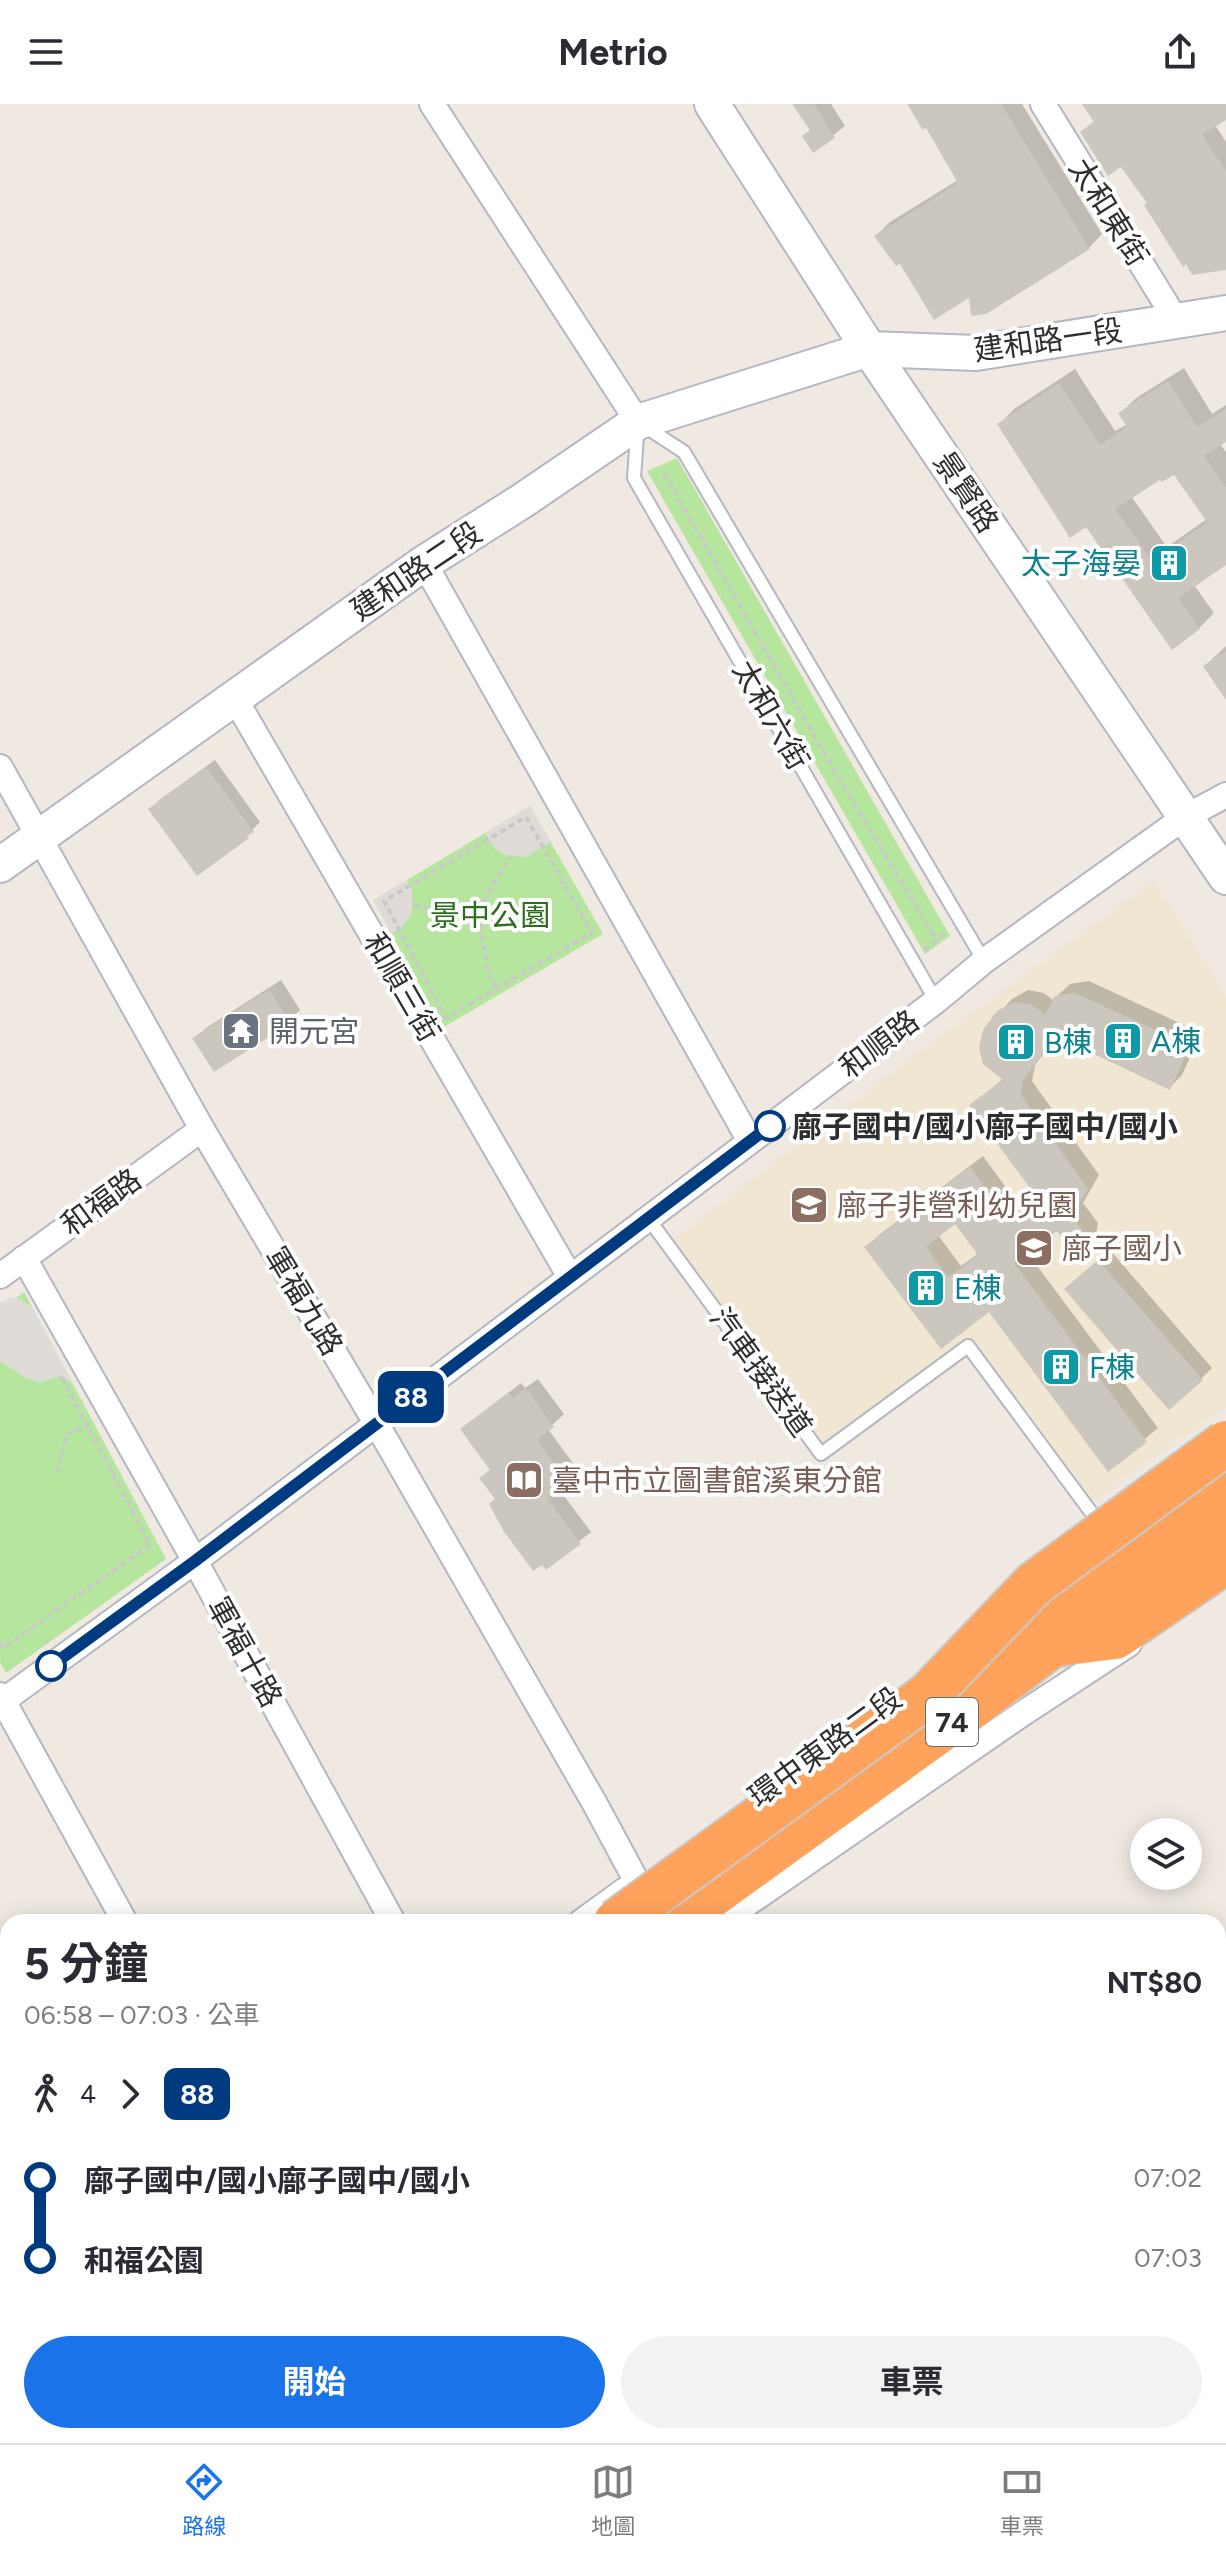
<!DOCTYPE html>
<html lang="zh-TW">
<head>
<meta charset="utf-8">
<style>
  :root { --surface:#fff; --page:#f2f2f3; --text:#2b2b33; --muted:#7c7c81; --line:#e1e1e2; --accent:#1a73e8 }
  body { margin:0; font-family:Figtree,"Noto Sans TC",sans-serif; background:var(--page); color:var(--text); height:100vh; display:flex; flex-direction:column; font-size:30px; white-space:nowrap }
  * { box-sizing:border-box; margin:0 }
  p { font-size:26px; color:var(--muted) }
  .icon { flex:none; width:44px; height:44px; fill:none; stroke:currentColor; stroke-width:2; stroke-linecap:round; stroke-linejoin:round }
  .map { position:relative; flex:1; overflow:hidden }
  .drawer { position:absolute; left:0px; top:1810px; width:1226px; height:530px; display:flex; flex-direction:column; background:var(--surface); border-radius:24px 24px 0 0; box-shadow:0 4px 20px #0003 }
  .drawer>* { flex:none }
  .badge { padding:0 16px; border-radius:12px; font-size:28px; line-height:52px }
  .buttons { position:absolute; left:1130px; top:1714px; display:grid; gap:16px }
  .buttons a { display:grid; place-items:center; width:72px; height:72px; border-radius:50%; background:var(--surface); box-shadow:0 4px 20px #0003; font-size:40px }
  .map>.badge { position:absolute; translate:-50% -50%; box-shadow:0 0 0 4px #fff }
  .legs { display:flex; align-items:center; gap:12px; height:88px; padding:0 24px; font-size:26px }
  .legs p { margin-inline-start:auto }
  .headline { display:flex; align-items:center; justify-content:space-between; height:136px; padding:0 24px }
  h1 { font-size:44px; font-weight:700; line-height:60px }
  .button { display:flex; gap:16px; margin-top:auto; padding:16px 24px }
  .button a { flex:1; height:92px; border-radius:48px; background:var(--accent); color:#fff; font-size:32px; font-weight:700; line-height:92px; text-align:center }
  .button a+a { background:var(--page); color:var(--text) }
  ul { padding:0 24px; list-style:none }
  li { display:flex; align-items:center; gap:28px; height:80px; font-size:30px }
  li i { display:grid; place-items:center; width:12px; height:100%; margin:0 10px; background:currentColor }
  li i::after { content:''; width:20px; height:20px; margin:-10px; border:6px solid; border-radius:50%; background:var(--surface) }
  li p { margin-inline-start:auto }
  li:first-child i { background:linear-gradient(#0000 50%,currentColor 0) }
  li:last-child i { background:linear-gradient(currentColor 50%,#0000 0) }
  header { display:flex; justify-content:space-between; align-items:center; height:104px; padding:0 24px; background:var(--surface); font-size:36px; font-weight:700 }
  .tab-bar { display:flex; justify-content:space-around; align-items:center; height:112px; border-top:2px solid var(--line); background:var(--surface); font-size:22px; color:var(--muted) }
  .tab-bar a { display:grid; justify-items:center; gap:4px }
  .tab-bar .on { color:var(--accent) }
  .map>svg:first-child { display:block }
</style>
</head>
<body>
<header><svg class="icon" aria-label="menu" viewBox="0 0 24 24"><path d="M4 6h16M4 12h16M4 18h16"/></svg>Metrio<svg class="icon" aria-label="share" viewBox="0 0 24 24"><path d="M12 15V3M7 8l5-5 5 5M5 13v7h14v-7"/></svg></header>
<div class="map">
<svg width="1226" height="2339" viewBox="0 0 1226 2339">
  <rect width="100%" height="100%" fill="#efe9e1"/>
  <path fill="#f0e6d1" d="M1154,777l72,115v410l-140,100 -118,-160 -147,108 -154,-209 238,-182z"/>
  <g fill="#b6e59e">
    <path d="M677,354l273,478 -25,18 -278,-483z"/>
    <path d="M530,702l73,128 -161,94 -68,-128z"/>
    <path d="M24,1188l142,267 -160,114 -6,-11v-353z"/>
  </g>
  <g fill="#dfdcd8">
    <path d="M530,702l21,36 -25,15 -22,-2 -10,-7 -9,-15z"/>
    <path d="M408,776l4,10v23l-9,13 -12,8 -18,-34z"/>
    <path d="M12,1193l6,1 15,10 41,77 -13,-9 -21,6 -14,-4 -26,-17v-58z"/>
  </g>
  <g fill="#0003" fill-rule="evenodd">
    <path d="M795,0h36l14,22 -31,24 -3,-21z"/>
    <path d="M909,0h113l80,130 -13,14 -119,47 -70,-34 -24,-25 14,-14 68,-42 -32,-54z"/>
    <path d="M1085,0h141v14l-11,7 11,17v94l-77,-34 -27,-38 -40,-31 13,-13z"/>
    <path d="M1184,264l28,46 14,-9v35l-6,4 6,8v110l-32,23 20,28 -15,15 -112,-104 -87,-100 14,-15 61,-40 40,62 13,-7 -7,-11 15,-15zM1174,368l33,47 -40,28 -36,-51 30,-19z"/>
    <path d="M1226,542v50l-21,-30z"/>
    <path d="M215,656l45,62 -8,8 -94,-29z"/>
    <path d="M281,876l19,30 -11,11 -94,18 11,-11z"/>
    <path d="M1089,877l112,52 -19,42 -12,12 -112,-52 -23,30 -3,16 67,94 -16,28 15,20 -2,13 -13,13 -26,-21 -31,23 132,177 -49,41 -119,-159 -123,-63 12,-12 104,-79 36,49 17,-12 -64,-88 32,-27 -5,-65 13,-14 16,-9 16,3 9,7 17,-16zM956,1117l23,32 -18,13 -23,-31z"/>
    <path d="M1110,1146l102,118 -11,11 -123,-101z"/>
    <path d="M538,1275l26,35 -16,15 30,41 -20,18 33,44 -45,35 -64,-89 9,-9 -29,-40 59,-46 4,5z"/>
  </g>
  <g fill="#cbc7bf" fill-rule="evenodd">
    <path d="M792,0h22l21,34 -22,15 -11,-17 8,-6z"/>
    <path d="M907,0h94l89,145 -104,65 -15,2 -2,-18 -35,22 -34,-56 -4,2 -22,-30 84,-53 -32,-55 -3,2z"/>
    <path d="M1082,0h144v16l-24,15 24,36v99l-34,5 -6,-11 -3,3 -39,-62 3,-2 -26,-36 -13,9 -28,-44 14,-10z"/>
    <path d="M1168,277l29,46 29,-18v33l-22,14 22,32v77l-48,33 22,31 -28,21 -86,-123 -16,11 -73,-114 62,-41 41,62 27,-18 -9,-14zM1174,371l33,47 -55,39 -37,-52 45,-29 2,2z"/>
    <path d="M1226,547v49l-23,-34z"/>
    <path d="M206,663l48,65 -7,4 2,2 -52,38 -49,-67z"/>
    <path d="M269,886l22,33 -77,49 -22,-34z"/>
    <path d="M1075,889l115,53 -20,44 -114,-54 -33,44 -2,15 67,94 -16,27 14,20 -2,15 -15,-3 -12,-17 -43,32 133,179 -39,30 -119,-160 -48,37 -77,-102 106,-80 36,49 29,-21 -66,-90 34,-25 -20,-16 -4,-16 4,-18 14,-19 17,-9 17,2 14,11 10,-19zM955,1120l23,31 -30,22 -22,-30z"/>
    <path d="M1098,1156l105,120 -34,30 -105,-121z"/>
    <path d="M526,1284l28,39 -17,12 31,44 -21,15 34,46 -35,26 -4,-5 -9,6 -30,-41 -14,-26 6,-5 -16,-21 11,-8 -30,-41 49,-37 4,6z"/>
  </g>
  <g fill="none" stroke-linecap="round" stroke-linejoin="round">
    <defs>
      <g id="lane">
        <path d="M936,897l-302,-523 4,-56 46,30 300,509"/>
        <path d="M648,1114l173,236 147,-108 134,181"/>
      </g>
      <g id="street">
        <path d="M432,0l206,318"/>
        <path d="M1043,0l133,216"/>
        <path d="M424,459l326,578"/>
        <path d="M234,593l336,580"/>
        <path d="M0,663l202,362 174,294 219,381 42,78 7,29"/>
        <path d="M24,1154l171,303 198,361"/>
        <path d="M0,1172l202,-147"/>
        <path d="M0,1591l125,227"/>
        <path d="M0,1599l195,-142 741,-560 48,-40 201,-144 41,-22"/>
        <path d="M581,1818l44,-32"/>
        <path d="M721,1818l301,-208 107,-70"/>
        <path d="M0,2134l8,13"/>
        <path d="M0,2231l8,-6"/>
        <path d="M0,2326l8,-5"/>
        <path d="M123,2332l5,7"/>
        <path d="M400,2332l3,7"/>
        <path d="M691,2332l4,7"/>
        <path d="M926,2332l5,7"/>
        <path d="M740,2339l13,-7"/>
      </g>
      <g id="secondary">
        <path d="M712,0l157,245 357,528"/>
        <path d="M0,761l424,-302 98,-62 116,-79 231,-73 107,4 250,-40"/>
      </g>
      <g id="highway">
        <path d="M1059,1540l56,-7 111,-76"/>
        <path d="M981,1552l245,-177"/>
        <path d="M675,1818l278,-201 100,-77 173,-125"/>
        <path d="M0,2205l8,-5"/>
        <path d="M0,2262l8,-6"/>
        <path d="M0,2300l8,-6"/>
      </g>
    </defs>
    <use href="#lane" stroke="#b4b7c1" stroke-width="16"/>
    <use href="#street" stroke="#b4b7c1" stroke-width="28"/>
    <use href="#secondary" stroke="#b4b7c1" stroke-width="38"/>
    <use href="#highway" stroke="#c9c9c9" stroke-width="48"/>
    <g stroke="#c9c9c9" stroke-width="4" stroke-dasharray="6 4" stroke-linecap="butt">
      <path d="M664,369l170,297 103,171"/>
      <path d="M526,713l66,116 -146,85 -62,-117z"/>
      <path d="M414,801l29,7 35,-2 10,61 8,18"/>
      <path d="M478,806l32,-53"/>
      <path d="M924,846l23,-19"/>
      <path d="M57,1369l10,-39 22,-9"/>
      <path d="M0,1538l3,6 147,-103 -89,-169"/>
    </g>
    <use href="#lane" stroke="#fff" stroke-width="12"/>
    <use href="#street" stroke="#fff" stroke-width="24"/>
    <use href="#secondary" stroke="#fff" stroke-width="34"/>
    <use href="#highway" stroke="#ffa35c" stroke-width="44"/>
    <defs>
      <path id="highway-bridge" d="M616,1818l312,-227 106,-111 192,-141"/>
    </defs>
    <use href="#highway-bridge" stroke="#c9c9c9" stroke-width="48" stroke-linecap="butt"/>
    <use href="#highway-bridge" stroke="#ffa35c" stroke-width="44"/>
  </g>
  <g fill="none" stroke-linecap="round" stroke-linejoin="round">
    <defs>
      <path id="line-1" d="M51,1562l144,-105 575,-435"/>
    </defs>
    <use href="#line-1" stroke="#fff" stroke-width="18"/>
    <use href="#line-1" stroke="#003b80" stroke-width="12"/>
  </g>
  <defs>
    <symbol id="building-square" viewBox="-11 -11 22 22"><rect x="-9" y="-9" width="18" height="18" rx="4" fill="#0f9aa8" stroke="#fff"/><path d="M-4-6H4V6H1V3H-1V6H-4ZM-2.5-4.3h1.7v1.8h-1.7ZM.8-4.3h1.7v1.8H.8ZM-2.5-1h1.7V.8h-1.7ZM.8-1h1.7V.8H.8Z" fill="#fff"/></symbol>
    <symbol id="temple-square" viewBox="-11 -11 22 22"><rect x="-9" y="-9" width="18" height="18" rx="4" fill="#6b7280" stroke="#fff"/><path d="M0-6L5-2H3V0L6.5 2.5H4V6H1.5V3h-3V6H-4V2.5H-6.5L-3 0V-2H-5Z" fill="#fff"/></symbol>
    <symbol id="school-square" viewBox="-11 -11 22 22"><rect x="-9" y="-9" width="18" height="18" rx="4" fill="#8d6e63" stroke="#fff"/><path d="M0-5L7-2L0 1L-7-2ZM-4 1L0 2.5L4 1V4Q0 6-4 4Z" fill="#fff"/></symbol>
    <symbol id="library-square" viewBox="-11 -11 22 22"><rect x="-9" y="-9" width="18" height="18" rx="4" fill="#8d6e63" stroke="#fff"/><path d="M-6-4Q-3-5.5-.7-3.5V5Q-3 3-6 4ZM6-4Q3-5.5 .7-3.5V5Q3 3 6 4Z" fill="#fff"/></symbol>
  </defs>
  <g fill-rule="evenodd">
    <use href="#building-square" x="1147" y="437" width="44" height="44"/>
    <use href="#temple-square" x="219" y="905" width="44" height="44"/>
    <use href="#building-square" x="1101" y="915" width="44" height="44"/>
    <use href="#building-square" x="994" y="916" width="44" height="44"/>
    <use href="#school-square" x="787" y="1079" width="44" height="44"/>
    <use href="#school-square" x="1012" y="1122" width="44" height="44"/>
    <use href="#building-square" x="904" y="1162" width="44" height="44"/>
    <use href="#building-square" x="1039" y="1241" width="44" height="44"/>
    <use href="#library-square" x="502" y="1354" width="44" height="44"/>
  </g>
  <g fill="#fff" stroke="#003b80" stroke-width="4">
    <circle cx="770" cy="1022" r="14"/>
    <circle cx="51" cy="1562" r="14"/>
  </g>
  <g text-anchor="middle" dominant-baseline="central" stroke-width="8" stroke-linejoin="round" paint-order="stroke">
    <rect fill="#fff" stroke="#6d6d6d" stroke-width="2" x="926" y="1594" width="52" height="48" rx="6"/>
    <g font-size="28" font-weight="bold" fill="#2e2e2e">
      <text x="952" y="1618">74</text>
    </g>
    <g font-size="30" fill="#2e2e2e" stroke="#fff">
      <text transform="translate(1109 108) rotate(58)">太和東街</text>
      <text transform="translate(1048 236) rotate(-8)">建和路一段</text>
      <text transform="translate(966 388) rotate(56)">景賢路</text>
      <text transform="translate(416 467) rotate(-34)">建和路二段</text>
      <text transform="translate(771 611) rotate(60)">太和六街</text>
      <text transform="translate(402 883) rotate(60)">和順三街</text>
      <text transform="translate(879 940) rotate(-37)">和順路</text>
      <text transform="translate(101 1098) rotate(-36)">和福路</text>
      <text transform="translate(304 1197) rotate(59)">軍福九路</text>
      <text transform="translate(761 1268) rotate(54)">汽車接送道</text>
      <text transform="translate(245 1548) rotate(61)">軍福十路</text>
      <text transform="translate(825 1643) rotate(-36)">環中東路二段</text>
    </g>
    <g font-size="30" fill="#0d838f" stroke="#fff" text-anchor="start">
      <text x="1141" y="459" text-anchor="end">太子海晏</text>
      <text x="1151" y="937">A棟</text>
      <text x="1044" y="938">B棟</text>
      <text x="954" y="1184">E棟</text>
      <text x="1089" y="1263">F棟</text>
    </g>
    <g font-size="30" fill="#2c6e1b" stroke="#fff">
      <text x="490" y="811">景中公園</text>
    </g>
    <g font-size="30" fill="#5b616d" stroke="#fff" text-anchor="start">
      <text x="269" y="927">開元宮</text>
    </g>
    <g font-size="30" font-weight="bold" fill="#2e2e2e" stroke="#fff" text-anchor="start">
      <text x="792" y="1022">廍子國中/國小廍子國中/國小</text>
    </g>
    <g font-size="30" fill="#785e54" stroke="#fff" text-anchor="start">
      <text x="837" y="1101">廍子非營利幼兒園</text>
      <text x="1062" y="1144">廍子國小</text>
      <text x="552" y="1376">臺中市立圖書館溪東分館</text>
    </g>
  </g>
</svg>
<div class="buttons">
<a><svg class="icon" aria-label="layers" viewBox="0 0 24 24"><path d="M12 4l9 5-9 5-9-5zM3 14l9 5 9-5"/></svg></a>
</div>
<b class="badge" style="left:411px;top:1293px;background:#003b80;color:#fff">88</b>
<section class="drawer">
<div class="headline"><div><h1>5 分鐘</h1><p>06:58 – 07:03 · 公車</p></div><b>NT$80</b></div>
<div class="legs"><svg class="icon" aria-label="walk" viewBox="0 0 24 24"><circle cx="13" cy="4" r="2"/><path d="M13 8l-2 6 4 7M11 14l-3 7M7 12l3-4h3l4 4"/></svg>4<svg class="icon" aria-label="forward" viewBox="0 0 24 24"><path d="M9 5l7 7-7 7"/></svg><b class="badge" style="background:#003b80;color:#fff">88</b></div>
<ul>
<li><i style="color:#003b80"></i><b>廍子國中/國小廍子國中/國小</b><p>07:02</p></li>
<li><i style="color:#003b80"></i><b>和福公園</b><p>07:03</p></li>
</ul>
<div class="button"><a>開始</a><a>車票</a></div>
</section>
</div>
<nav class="tab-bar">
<a class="on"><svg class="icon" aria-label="directions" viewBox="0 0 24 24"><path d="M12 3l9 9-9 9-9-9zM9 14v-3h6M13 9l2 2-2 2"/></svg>路線</a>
<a><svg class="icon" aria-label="map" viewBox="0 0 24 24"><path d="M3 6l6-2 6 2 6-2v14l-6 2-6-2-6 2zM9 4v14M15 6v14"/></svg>地圖</a>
<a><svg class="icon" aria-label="tickets" viewBox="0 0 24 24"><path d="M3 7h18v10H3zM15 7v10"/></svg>車票</a>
</nav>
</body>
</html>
